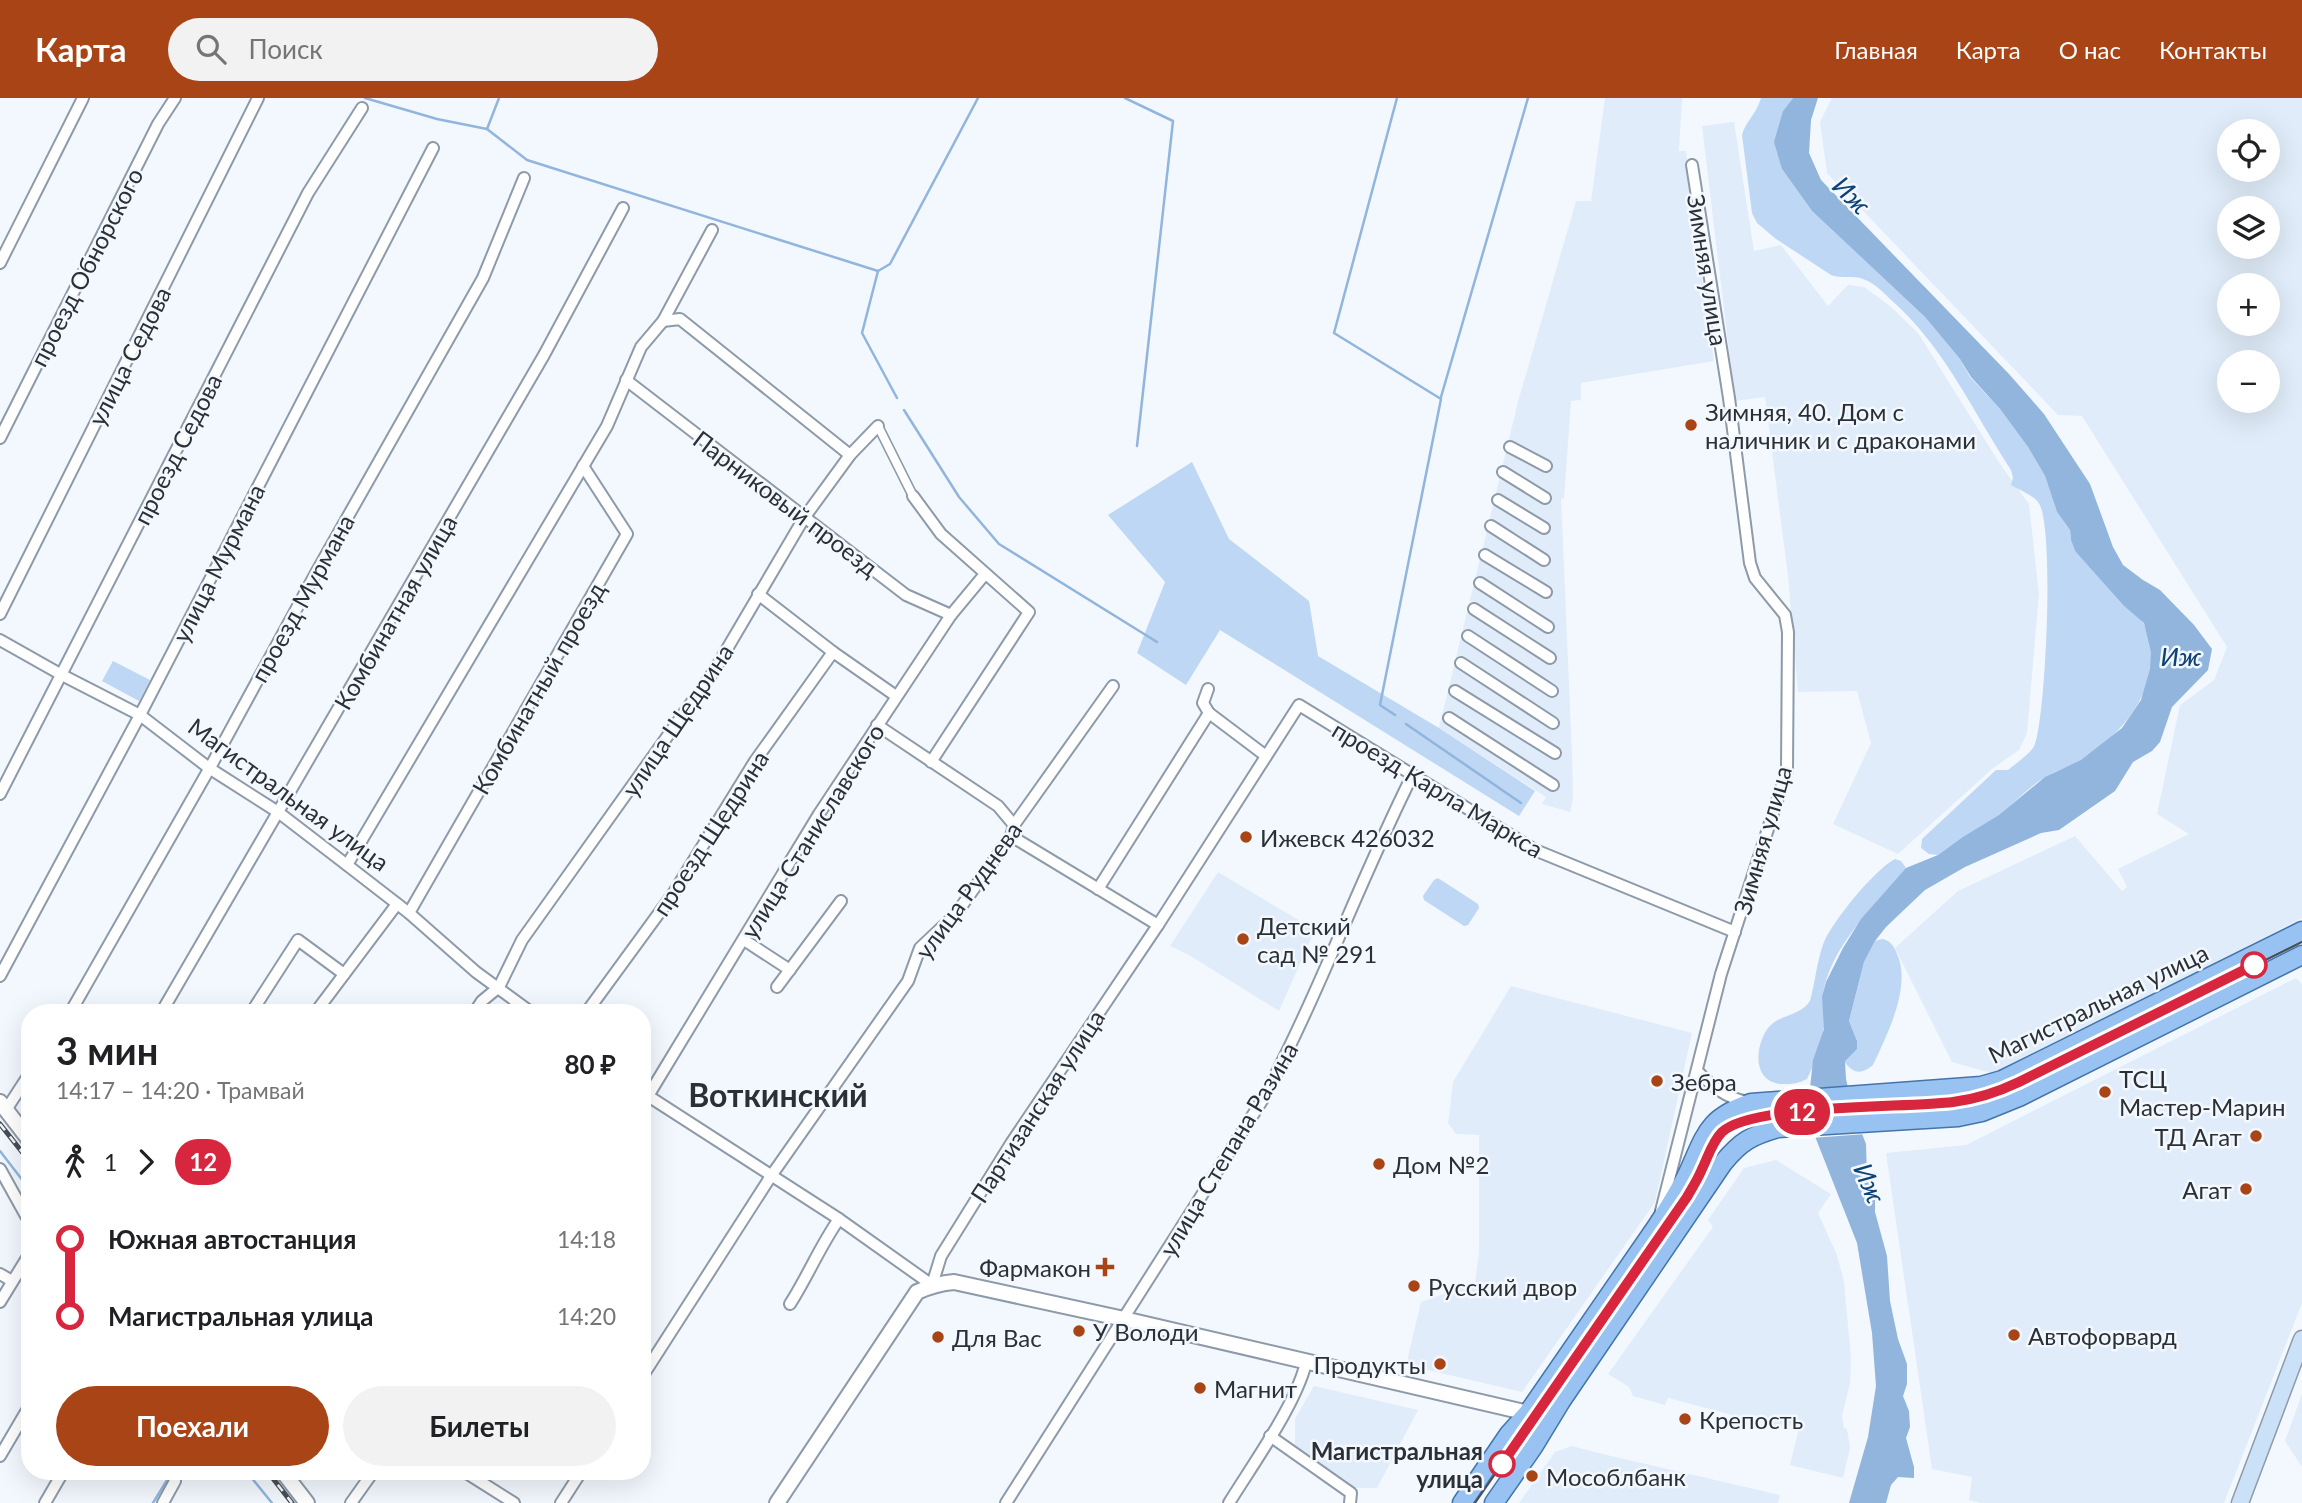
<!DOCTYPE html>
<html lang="ru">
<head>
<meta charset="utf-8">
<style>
  :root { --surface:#fff; --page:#f2f2f2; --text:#202124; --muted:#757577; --accent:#a84415 }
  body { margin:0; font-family:Lato,sans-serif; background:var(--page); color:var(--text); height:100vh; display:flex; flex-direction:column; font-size:26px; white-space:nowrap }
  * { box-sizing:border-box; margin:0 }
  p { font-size:23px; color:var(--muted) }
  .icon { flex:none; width:38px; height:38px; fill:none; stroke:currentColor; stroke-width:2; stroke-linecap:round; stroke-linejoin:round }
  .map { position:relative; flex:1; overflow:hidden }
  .drawer { position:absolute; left:21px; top:906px; width:630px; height:476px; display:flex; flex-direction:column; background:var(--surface); border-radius:28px; box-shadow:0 7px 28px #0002 }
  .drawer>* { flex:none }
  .badge { padding:0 14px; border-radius:23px; font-size:24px; line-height:46px }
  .buttons { position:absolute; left:2217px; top:21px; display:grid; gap:14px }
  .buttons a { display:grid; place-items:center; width:63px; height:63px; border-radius:50%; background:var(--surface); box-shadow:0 7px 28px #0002; font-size:35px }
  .map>.badge { position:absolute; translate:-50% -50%; box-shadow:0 0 0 4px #fff }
  .legs { display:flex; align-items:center; gap:10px; height:77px; padding:0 35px; font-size:23px }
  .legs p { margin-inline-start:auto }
  .summary { display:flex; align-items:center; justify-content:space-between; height:119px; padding:0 35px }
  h1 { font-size:38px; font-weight:700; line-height:52px }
  .action { display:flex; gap:14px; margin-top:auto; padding:14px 35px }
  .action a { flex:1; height:80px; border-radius:42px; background:var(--accent); color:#fff; font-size:28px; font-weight:700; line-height:80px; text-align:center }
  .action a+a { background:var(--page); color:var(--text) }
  ul { padding:0 35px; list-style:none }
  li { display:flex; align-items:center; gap:24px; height:77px; font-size:26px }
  li i { display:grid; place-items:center; width:10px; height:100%; margin:0 9px; background:currentColor }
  li i::after { content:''; width:18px; height:18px; margin:-9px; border:5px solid; border-radius:50%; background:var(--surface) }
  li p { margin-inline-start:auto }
  li:first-child i { background:linear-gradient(#0000 50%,currentColor 0) }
  li:last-child i { background:linear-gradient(currentColor 50%,#0000 0) }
  header { display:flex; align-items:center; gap:42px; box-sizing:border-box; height:98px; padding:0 35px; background:var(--accent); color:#fff }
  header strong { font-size:33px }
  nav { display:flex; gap:38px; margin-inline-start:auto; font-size:24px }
  .search { width:490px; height:63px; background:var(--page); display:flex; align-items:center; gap:18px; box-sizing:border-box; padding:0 24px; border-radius:38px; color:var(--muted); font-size:26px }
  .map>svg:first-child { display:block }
</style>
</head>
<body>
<header>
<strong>Карта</strong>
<div class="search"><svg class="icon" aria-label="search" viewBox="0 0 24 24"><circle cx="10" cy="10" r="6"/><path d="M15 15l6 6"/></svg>Поиск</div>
<nav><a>Главная</a><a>Карта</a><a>О нас</a><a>Контакты</a></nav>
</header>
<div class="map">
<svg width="2302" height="1405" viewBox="0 0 2302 1405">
  <rect width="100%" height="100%" fill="#f3f8ff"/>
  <g fill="#e0ecf9" fill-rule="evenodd">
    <path d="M1605,0h77l-3,53h7l9,69h4l-1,15h-2l18,126 -133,22v17l-10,1 -7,98 -3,-1 11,256 1,44 -3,14 -28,-8 4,-7 -107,-69 79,-326 58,-201h15z"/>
    <path d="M1832,0h470v820l-304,157 -46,-13 -57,-114 63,-57 117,-55 47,55 5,-4 -9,-18 71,-35 -32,-20 23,-109 34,-25 13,-33 -145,-231 -24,-1 -231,-242 -7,-51zM2230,33h38v39h-38zM2230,110h38v39h-38zM2230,187h38v39h-38zM2230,264h38v39h-38z"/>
    <path d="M1734,24l20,129 27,-6 47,61 20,-21 16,2 26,19 28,27 84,134 27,37 10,90 -12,139 -8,17 -27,19 -94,85 -65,-30 38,-81 -14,-52 -59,1 -10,-116 -23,-179 -30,4 -33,-275z"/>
    <path d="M1218,774l94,56 2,4 -35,79 -90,-56 -19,-9z"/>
    <path d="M2296,880l6,6v319l-78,200h-243l-12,-3 3,-23 -40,-8 -46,-316 80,-8z"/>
    <path d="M1511,888l181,47 -37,169 -133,190 -116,-27 15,-63 54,-19 4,-30v-118l-23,-1 -8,-11 1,-7 4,-34z"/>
    <path d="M1776,1062l55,34 -13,19 19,42 7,27 7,76 -1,25 -8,33 2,12 3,1 3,19 -7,30 -53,-13 9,-37 -15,-4 -2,4 -114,-30 -3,7 -32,-9 -4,-9 -21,-13 105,-147 -5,-7 36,-52z"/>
    <path d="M1314,1288l104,24 -41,78h-22l-60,-43v-26z"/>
    <path d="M2302,1296v73l-17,-26z"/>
    <path d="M1572,1348l22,6 186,43 -2,8h-259l36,-51z"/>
  </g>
  <g fill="#bdd7f4">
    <path d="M1761,0h32l-10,13 -1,58 30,42 113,106 35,42 10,18 30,32 28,38 17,29 12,36 13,18 1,10 4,11c16,17 31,35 46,52 7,7 19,11 23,21 26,55 -20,111 -64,137 -11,6 -23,9 -34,16 -17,9 -30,25 -45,37 -20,15 -43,26 -63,41l-9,-1 -8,-6 1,-9 74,-69h12c8,-7 24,-17 27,-26 11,-29 20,-223 3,-242 -5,-7 -19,-12 -27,-17l2,-7 -2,-8c-38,-58 -68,-126 -122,-172 -7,-7 -16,-16 -26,-19 -10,-4 -21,0 -32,-4l-55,-36 -19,-16 -5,-10 -10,-78c3,-13 14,-20 19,-37z"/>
    <path d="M1192,364l37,77 80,62 9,55 121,72 96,63 -16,25 -299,-186 -34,55 -49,-32 28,-71 -57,-67z"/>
    <path d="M113,563l37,19 -11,21 -37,-20z"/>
    <path d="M1895,761l6,2 5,7c-29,36 -68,70 -81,116 -4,15 0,29 -1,43 -1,11 -12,43 -17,52 -8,4 -13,5 -21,5 -31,2 -33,-31 -20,-53 11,-18 33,-13 44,-30 5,-18 7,-41 14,-59 9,-21 50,-72 71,-83z"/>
    <path d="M1438,780l40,26 1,4 -11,17 -4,1 -40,-26 -1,-4 11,-16z"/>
    <path d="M1882,841c8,1 12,7 15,15 15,32 -10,81 -24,111 -12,10 -20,9 -29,-4l13,-12v-8l-8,-20 15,-59 11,-21z"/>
  </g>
  <path fill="#91b5dd" d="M1793,0h25l-7,22 -2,33 12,27 188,194 35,40 46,70 23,63 10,18 20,15 17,10 34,35 18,24 -4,21 -36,37 -12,35 -8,9 -19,11 -18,29 -56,39 -18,3 -76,34 -40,23 -39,37 -11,14 -11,21 -15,59 8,20v8l-12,12 1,18 8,34 12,31 1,33 8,21v14l12,44 3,45 8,38 9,25v20l-4,12 6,15 1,16 -4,11 8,29v11l-16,-1 -7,8 -5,18h-37l19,-66 8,-51 -4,-53 -15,-90 -50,-127 6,-56 11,-31 -2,-32 4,-15 17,-34 18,-29 45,-51 32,-13 25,-18 36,-22 46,-38 36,-17 41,-32 19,-28 9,-31 1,-17 -7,-29 -21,-18 -48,-54 -4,-11 -1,-10 -13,-18 -12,-36 -17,-29 -28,-38 -29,-32 -11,-18 -35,-42 -113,-106 -30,-42 -8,-27 9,-31z"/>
  <path fill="#f3f8ff" d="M1852,991l5,23 9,22 -55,4 -8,-22 2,-23z"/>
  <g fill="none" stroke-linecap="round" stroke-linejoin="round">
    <g stroke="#91b5dd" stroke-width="2.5">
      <path d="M365,0l72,21 50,10 40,31 351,111"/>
      <path d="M1125,0l48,23 -36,325"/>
      <path d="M487,31l12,-31"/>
      <path d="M1441,299l87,-299"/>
      <path d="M897,300l-35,-65 16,-62 12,-7 88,-166"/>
      <path d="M904,312l55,87 40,47 158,98"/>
      <path d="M1395,617l-15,-10 61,-306 -107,-66 63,-235"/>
      <path d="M1406,626l115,79"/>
      <path d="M0,1053l30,39"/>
      <path d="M247,1374l25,31"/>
      <path d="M153,1405l19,-31"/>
    </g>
    <defs>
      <path id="pedestrian" d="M878,328l35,70"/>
      <g id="minor">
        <path d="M0,165l83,-165"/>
        <path d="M663,223l17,-2 170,136"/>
        <path d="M626,282l280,215 45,20"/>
        <path d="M0,340l158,-314 17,-26"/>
        <path d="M1510,349l36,19"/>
        <path d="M1503,374l42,26"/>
        <path d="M913,398l28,38 88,78 -98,150"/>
        <path d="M1498,402l46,28"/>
        <path d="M1491,428l53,34"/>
        <path d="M1485,457l61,37"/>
        <path d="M1480,485l68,44"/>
        <path d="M758,496l75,58 63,44"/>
        <path d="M1474,511l76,49"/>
        <path d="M0,516l258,-516"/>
        <path d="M1468,538l84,55"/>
        <path d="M0,542l62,35 78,40 69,53 69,44 69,53 62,48 67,59 56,41"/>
        <path d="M1461,565l92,60"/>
        <path d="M1208,591l-5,14 6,10 57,43"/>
        <path d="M1455,593l100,62"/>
        <path d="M1449,620l104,67"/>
        <path d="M877,627l121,81 16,19"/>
        <path d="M0,696l308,-601 54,-85"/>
        <path d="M1011,738l147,89"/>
        <path d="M347,767l260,-439 34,-79 22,-26 49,-91"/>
        <path d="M1098,791l111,-176"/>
        <path d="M409,815l218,-379 -44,-68"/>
        <path d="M744,842l46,30"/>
        <path d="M0,878l140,-261 293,-567"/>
        <path d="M777,889l64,-86"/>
        <path d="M70,915l142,-249 105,-193 166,-293 41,-100"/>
        <path d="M161,915l383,-658 79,-147"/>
        <path d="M251,915l47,-73 46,34"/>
        <path d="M315,915l82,-109"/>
        <path d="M474,915l8,-12 17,-14 23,-47 192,-269 90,-153 46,-63 28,-29"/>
        <path d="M586,915l87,-119 82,-133 78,-109"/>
        <path d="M1697,973c15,15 29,27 50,31"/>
        <path d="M642,994l197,127 93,66 9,-29 71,-114 146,-217 141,-220 236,145 200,82"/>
        <path d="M648,998l171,-282 132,-199 34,-41"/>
        <path d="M6,1012l24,-37"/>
        <path d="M0,1071l30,54"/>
        <path d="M1661,1113l60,-237 66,-204 1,-138 -3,-17 -30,-37 -5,-15 -21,-165 -37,-233"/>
        <path d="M0,1176l12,7"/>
        <path d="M0,1204l30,-49"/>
        <path d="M790,1206c18,-28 30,-58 49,-85"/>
        <path d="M642,1279l129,-201 137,-195 12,-33 36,-34 55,-78 3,-11 99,-139"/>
        <path d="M1270,1338l81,57 -1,10"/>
        <path d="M0,1358l30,-51"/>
        <path d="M465,1374l49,31"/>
        <path d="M45,1405l18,-31"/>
        <path d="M163,1405l12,-22"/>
        <path d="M351,1405l22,-31"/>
        <path d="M561,1405l20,-31"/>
        <path d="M1006,1405l257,-404c56,-105 96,-217 149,-323"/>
        <path d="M1229,1405c24,-39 66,-97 77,-140"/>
      </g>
      <g id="tertiary">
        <path d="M0,1004l30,39"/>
        <path d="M283,1374l24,31"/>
        <path d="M777,1405l140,-211c13,-6 23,-9 37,-10l170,37 404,94"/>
      </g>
      <path id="secondary" d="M2240,1405l62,-164"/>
      <g id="primary">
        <path d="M1462,1405l47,-69 19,-21 129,-187c11,-17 22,-34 31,-53 18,-39 19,-55 63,-70l230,-17 21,-6 300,-149"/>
        <path d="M1494,1405l39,-56 28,-46 162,-238c18,-22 28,-27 55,-35l180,-11 24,-5 37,-15 283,-142"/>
      </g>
    </defs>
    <use href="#pedestrian" stroke="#8d9aa9" stroke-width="11"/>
    <use href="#minor" stroke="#8d9aa9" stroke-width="14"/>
    <use href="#tertiary" stroke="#8d9aa9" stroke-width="18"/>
    <use href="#secondary" stroke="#8d9aa9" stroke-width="19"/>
    <use href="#primary" stroke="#4475aa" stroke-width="21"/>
    <use href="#pedestrian" stroke="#fff" stroke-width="8"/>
    <use href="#minor" stroke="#fff" stroke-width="10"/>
    <use href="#tertiary" stroke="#fff" stroke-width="14"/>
    <use href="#secondary" stroke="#cbe1f8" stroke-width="16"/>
    <use href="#primary" stroke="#97c2f1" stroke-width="18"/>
    <path stroke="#494e55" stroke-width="2" d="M1475,1405l212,-306c5,-9 11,-18 15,-28 6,-12 10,-27 20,-37 29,-28 184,-24 231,-30 24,-3 45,-10 66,-20l283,-140"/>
    <defs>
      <g id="rail">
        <path d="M0,1026l30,38"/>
        <path d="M268,1374l24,31"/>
      </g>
    </defs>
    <use href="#rail" stroke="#494e55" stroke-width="5"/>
    <use href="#rail" stroke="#f3f8ff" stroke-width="2.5" stroke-dasharray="8" stroke-linecap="butt"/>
  </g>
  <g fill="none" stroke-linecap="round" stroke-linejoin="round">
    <defs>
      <path id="line-1" d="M1502,1366l185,-267c5,-9 11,-18 15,-28 6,-12 10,-27 20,-37 29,-28 184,-24 231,-30 24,-3 45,-10 66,-20l235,-117"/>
    </defs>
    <use href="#line-1" stroke="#fff" stroke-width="16"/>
    <use href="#line-1" stroke="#d7263d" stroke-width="10"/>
  </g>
  <g fill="#a84415" stroke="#f3f8ff" stroke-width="2.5">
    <circle cx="1691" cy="327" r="7"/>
    <circle cx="1246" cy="739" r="7"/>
    <circle cx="1243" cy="841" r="7"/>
    <circle cx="1657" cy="983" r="7"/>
    <circle cx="2105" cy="994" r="7"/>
    <circle cx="2256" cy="1038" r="7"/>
    <circle cx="1379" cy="1066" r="7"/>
    <circle cx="2246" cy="1091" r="7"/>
    <path d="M1101.5 1158.5h7v7h7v7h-7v7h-7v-7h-7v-7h7z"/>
    <circle cx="1414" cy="1188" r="7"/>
    <circle cx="1079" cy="1233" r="7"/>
    <circle cx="2014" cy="1237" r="7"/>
    <circle cx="938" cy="1239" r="7"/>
    <circle cx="1440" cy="1266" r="7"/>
    <circle cx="1200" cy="1290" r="7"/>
    <circle cx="1685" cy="1321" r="7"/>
    <circle cx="1532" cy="1378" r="7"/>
  </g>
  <g fill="#fff" stroke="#d7263d" stroke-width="3.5">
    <circle cx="2254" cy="867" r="12"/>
    <circle cx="1502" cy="1366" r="12"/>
  </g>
  <g text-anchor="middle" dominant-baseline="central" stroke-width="5" stroke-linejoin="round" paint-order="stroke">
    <g font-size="24" fill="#2b3036" stroke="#f3f8ff">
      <text transform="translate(86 169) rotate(-63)">проезд Обнорского</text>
      <text transform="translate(1708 172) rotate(81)">Зимняя улица</text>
      <text transform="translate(129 258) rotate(-63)">улица Седова</text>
      <text transform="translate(177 351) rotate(-63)">проезд Седова</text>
      <text transform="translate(786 405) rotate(37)">Парниковый проезд</text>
      <text transform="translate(218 465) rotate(-63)">улица Мурмана</text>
      <text transform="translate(302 500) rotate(-61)">проезд Мурмана</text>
      <text transform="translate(395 514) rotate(-60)">Комбинатная улица</text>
      <text transform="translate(538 590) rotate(-60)">Комбинатный проезд</text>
      <text transform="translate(677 622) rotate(-56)">улица Щедрина</text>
      <text transform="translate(1438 691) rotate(31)">проезд Карла Маркса</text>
      <text transform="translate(289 696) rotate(36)">Магистральная улица</text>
      <text transform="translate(812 733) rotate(-58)">улица Станиславского</text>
      <text transform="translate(710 735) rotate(-57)">проезд Щедрина</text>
      <text transform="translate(1762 742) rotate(-74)">Зимняя улица</text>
      <text transform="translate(968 792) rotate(-54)">улица Руднева</text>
      <text transform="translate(2098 905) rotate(-26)">Магистральная улица</text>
      <text transform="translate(1037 1008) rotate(-57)">Партизанская улица</text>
      <text transform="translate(1228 1051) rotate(-59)">улица Степана Разина</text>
    </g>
    <g font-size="24" fill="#2b3036" stroke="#f3f8ff" text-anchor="start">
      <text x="1705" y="313">Зимняя, 40. Дом с<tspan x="1705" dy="28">наличник и с драконами</tspan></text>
      <text x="1260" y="739">Ижевск 426032</text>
      <text x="1257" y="827">Детский<tspan x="1257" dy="28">сад № 291</tspan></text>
      <text x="2119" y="980">ТСЦ<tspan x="2119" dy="28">Мастер-Марин</tspan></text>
      <text x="1671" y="983">Зебра</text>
      <text x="2242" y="1038" text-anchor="end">ТД Агат</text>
      <text x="1393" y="1066">Дом №2</text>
      <text x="2232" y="1091" text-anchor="end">Агат</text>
      <text x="1091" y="1169" text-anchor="end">Фармакон</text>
      <text x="1428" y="1188">Русский двор</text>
      <text x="1093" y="1233">У Володи</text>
      <text x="2028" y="1237">Автофорвард</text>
      <text x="952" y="1239">Для Вас</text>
      <text x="1426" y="1266" text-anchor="end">Продукты</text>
      <text x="1214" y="1290">Магнит</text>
      <text x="1699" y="1321">Крепость</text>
      <text x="1546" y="1378">Мособлбанк</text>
    </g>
    <g font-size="24" font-weight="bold" fill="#2b3036" stroke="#f3f8ff" text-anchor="end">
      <text x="1483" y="1352">Магистральная<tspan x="1483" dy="28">улица</tspan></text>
    </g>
    <g font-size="26" font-style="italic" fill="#0e4274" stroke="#f3f8ff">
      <text transform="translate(1852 97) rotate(45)">Иж</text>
      <text x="2181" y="558">Иж</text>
      <text transform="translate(1870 1085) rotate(67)">Иж</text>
    </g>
    <g font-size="32" font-weight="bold" fill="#2b3036" stroke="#f3f8ff">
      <text x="778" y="996">Воткинский</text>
    </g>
  </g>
</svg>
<div class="buttons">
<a><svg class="icon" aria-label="locate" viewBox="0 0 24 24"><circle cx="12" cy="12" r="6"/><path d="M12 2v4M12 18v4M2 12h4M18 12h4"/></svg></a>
<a><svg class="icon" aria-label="layers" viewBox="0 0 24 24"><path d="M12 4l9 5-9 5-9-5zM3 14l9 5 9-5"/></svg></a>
<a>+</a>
<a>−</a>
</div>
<b class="badge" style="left:1802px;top:1014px;background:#d7263d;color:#fff">12</b>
<section class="drawer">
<div class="summary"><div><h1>3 мин</h1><p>14:17 – 14:20 · Трамвай</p></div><b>80 ₽</b></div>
<div class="legs"><svg class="icon" aria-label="walk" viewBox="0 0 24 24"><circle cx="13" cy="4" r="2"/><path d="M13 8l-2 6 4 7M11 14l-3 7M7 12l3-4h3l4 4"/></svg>1<svg class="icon" aria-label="forward" viewBox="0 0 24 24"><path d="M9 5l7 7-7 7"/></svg><b class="badge" style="background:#d7263d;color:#fff">12</b></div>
<ul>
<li><i style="color:#d7263d"></i><b>Южная автостанция</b><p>14:18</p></li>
<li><i style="color:#d7263d"></i><b>Магистральная улица</b><p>14:20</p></li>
</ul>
<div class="action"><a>Поехали</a><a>Билеты</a></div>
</section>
</div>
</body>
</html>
